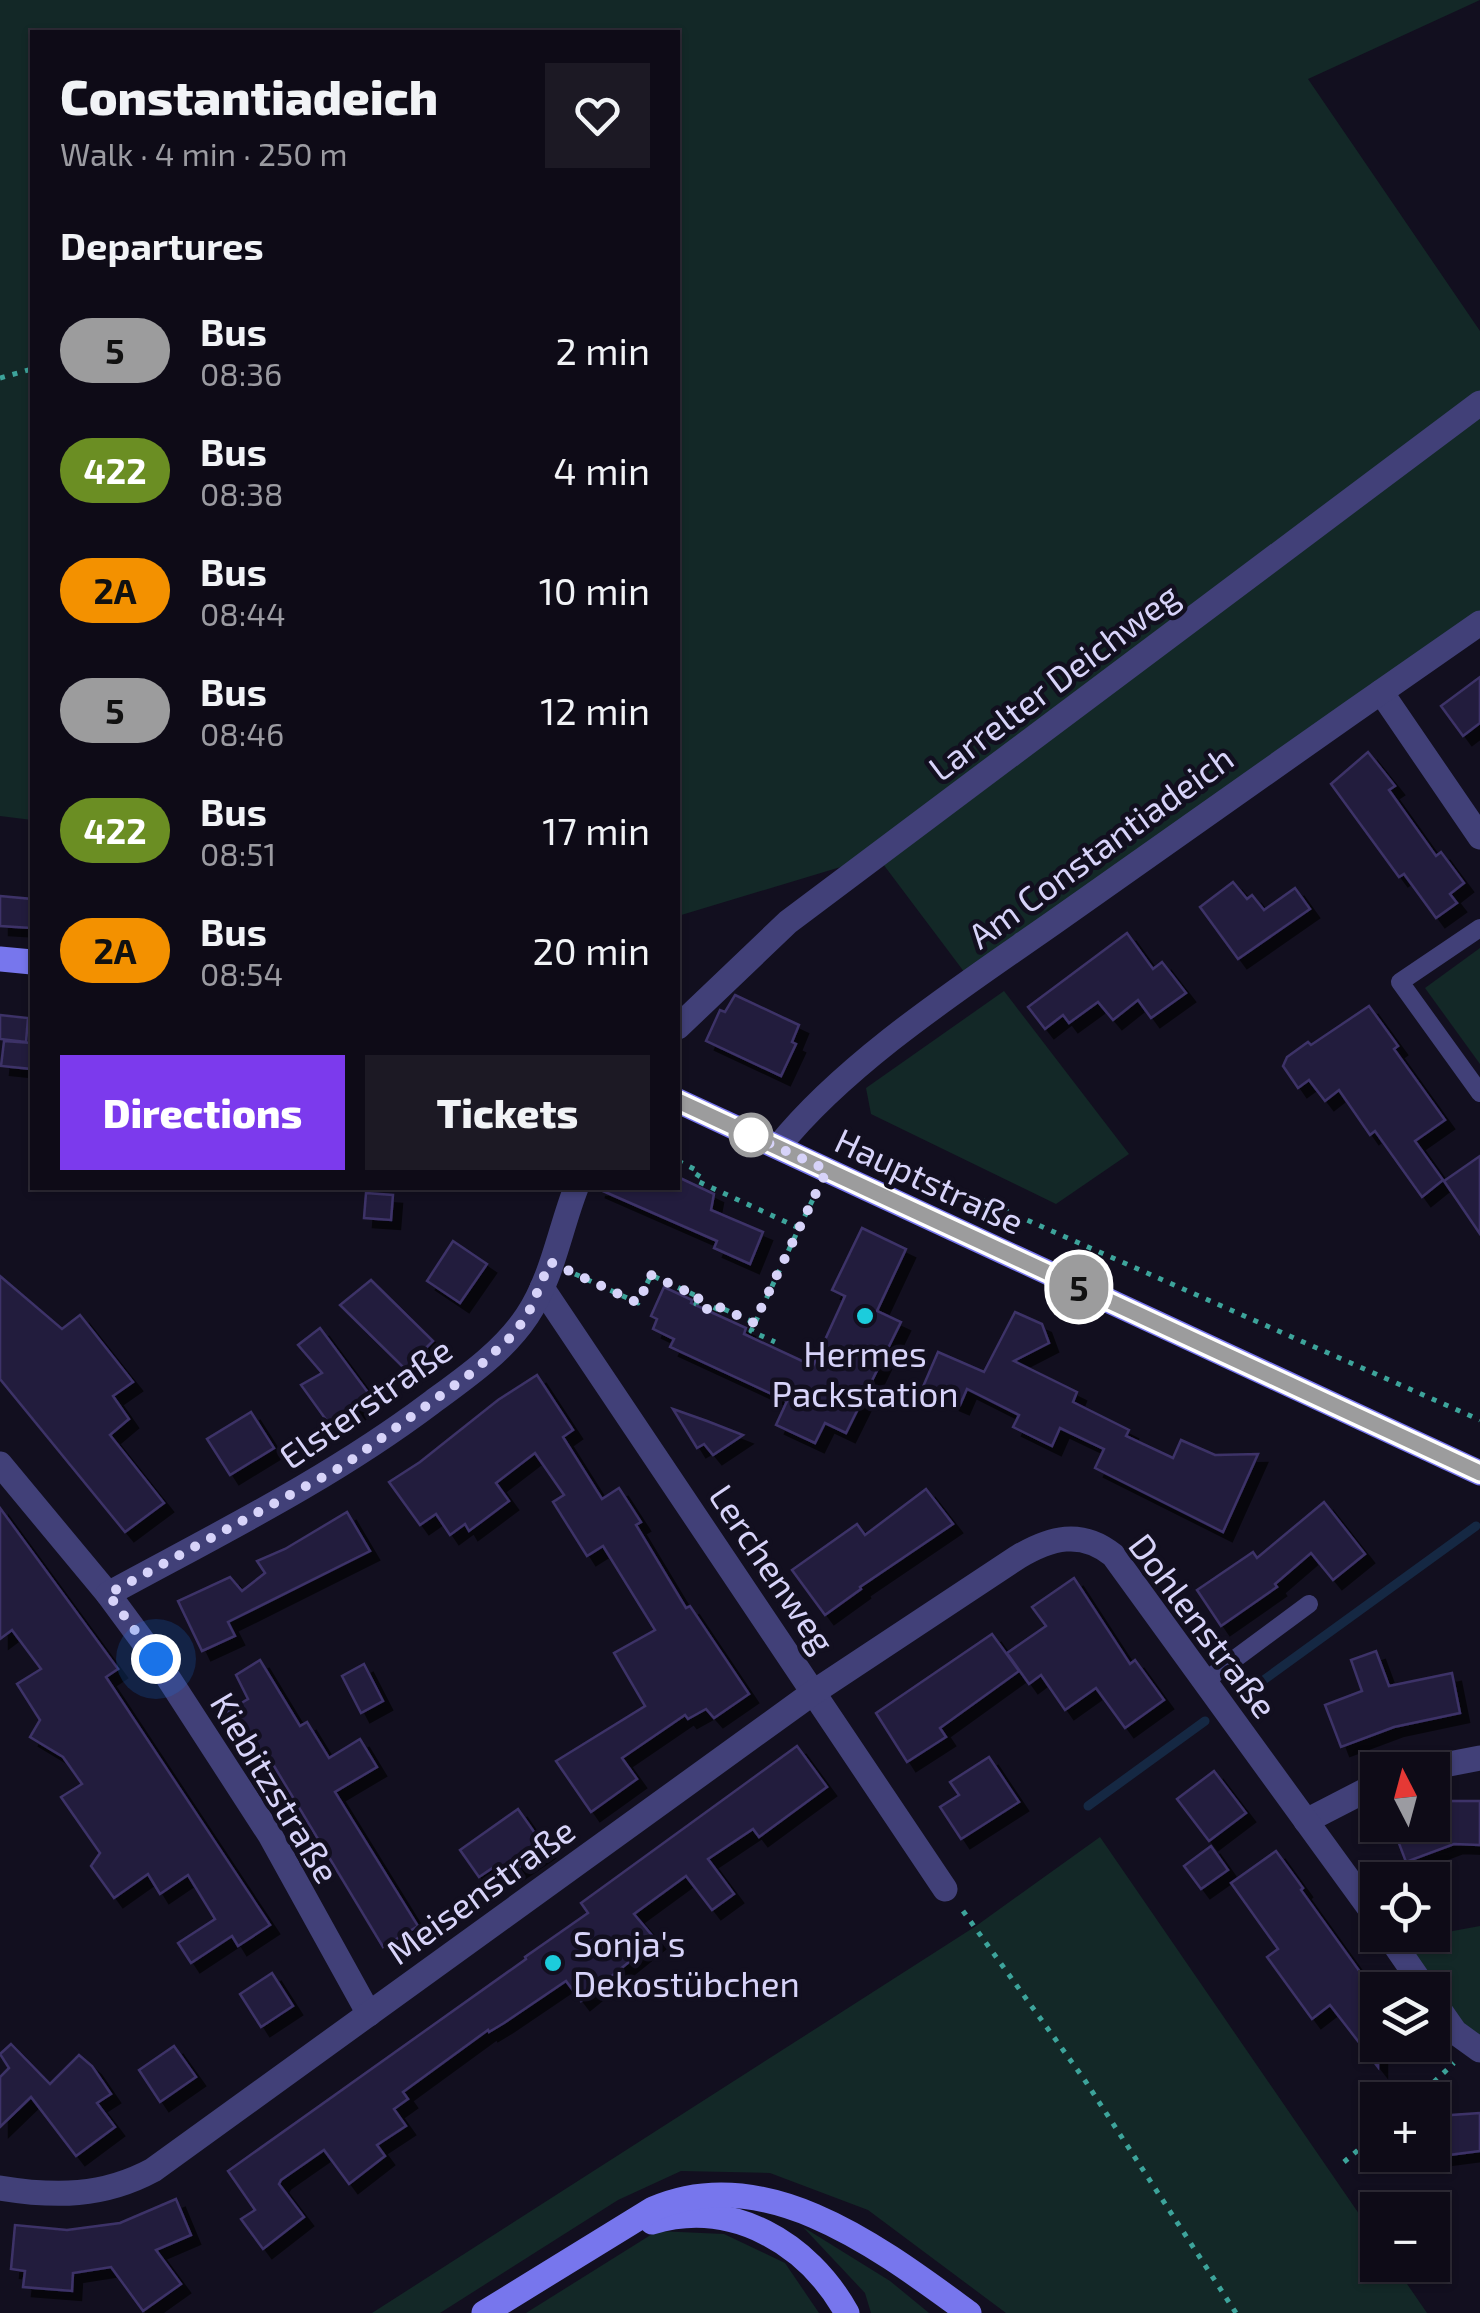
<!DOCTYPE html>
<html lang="en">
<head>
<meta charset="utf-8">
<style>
  :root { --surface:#0e0b17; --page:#1c1924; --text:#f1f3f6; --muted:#9b9ba1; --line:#2e2b36; --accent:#7c3aed }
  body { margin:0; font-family:"Exo 2",sans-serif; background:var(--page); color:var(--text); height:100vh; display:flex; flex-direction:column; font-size:38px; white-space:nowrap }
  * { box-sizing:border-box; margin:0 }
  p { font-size:32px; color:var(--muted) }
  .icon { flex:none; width:55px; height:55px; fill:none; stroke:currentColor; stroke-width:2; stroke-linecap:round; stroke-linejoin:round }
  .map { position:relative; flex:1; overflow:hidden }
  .drawer { position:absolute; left:30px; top:30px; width:650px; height:1160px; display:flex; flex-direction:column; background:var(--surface); border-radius:0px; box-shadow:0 2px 8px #0004,0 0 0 2px var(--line) }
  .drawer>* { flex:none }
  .badge { padding:0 20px; border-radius:32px; font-size:35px; line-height:65px }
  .needle { width:65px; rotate:354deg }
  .buttons { position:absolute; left:1360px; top:1752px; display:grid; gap:20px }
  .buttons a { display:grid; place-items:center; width:90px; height:90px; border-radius:0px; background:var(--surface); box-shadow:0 2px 8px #0004,0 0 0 2px var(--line); font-size:50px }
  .you { position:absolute; width:50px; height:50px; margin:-25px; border:8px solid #fff; border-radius:50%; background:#1a73e8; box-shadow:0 0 0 15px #1a73e833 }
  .map>.badge { position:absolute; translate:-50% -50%; box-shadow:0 0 0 5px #fff }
  h2 { padding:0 30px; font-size:38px; line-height:90px }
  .round { display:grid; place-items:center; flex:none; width:105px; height:105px; border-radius:0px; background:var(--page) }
  .head { display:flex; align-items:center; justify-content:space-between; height:170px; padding:0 30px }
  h1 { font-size:48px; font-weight:800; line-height:75px }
  .primary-button { display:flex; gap:20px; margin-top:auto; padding:20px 30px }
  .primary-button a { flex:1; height:115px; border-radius:0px; background:var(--accent); color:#fff; font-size:40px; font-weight:800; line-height:115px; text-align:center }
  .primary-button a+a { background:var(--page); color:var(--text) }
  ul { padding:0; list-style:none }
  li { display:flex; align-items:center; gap:30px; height:120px; padding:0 30px }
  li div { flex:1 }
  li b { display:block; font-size:38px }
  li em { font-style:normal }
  li .badge { min-width:110px; font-weight:700; text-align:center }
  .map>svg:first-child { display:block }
</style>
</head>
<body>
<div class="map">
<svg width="1480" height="2313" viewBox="0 0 1480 2313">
  <defs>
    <filter id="shadow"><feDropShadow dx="9" dy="9" stdDeviation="0" flood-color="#0009"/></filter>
  </defs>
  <rect width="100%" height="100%" fill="#120f1f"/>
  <g fill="#132827">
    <path d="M0,0h1480l-172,79 172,252v292l-509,358 -94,-125 -199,60v-884h-646v788l-32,-4z"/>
    <path d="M1480,948v116l-55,-76z"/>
    <path d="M1004,991l125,163 -73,50 -185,-90 -5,-26z"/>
    <path d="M1100,1837l277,403 1,25h16l33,48h-421l-138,-103 -98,-37 -89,-2 -63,29 -178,113h-68l604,-387z"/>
    <path d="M1480,1926v124l-87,-108z"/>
    <path d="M803,2227l87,54 39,32h-58l-6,-20z"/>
    <path d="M657,2231l67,3 61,29 34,50h-293z"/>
  </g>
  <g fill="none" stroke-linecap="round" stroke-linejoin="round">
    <g stroke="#152843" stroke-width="9">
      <path d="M1243,1695l233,-169"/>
      <path d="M1088,1806l117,-85"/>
    </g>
  </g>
  <g fill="#241e3e" stroke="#3c3367" stroke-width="2.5" filter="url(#shadow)">
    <path d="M1480,677v46l-17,13 -22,-30z"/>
    <path d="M1368,752l27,34 -6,4 47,66 5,-4 23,31 -14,11 7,9 -21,15 -32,-44 -5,3 -68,-93z"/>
    <path d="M1233,882l14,17 5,-4 12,15 31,-22 15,21 -72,50 -38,-52z"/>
    <path d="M0,896l32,3 -1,29 -31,-2z"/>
    <path d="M1127,933l26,36 9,-7 24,31 -35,25 -13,-18 -25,20 -15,-18 -29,21 -6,-8 -18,14 -17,-22z"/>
    <path d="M735,995l64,30 -7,17 4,2 -15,32 -75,-35 14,-31 5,2z"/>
    <path d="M1369,1006l29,40 -4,3 51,71 -30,21 28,39 -21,17 -47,-66 -5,4 -31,-45 -14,11 -16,-21 -11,8 -15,-22 4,-9 21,-15 3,3z"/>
    <path d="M0,1015l28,3 -2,24 -26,-3z"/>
    <path d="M4,1041l28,2v26l-31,-3z"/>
    <path d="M1480,1156v78l-36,-53z"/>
    <path d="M678,1177l36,17 -3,16 52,22 -13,32 -36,-16 3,-7 -121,-53h82z"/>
    <path d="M366,1193l27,2 -2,25 -27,-2z"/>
    <path d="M862,1228l44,21 -29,62 24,11 -55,111 -21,-10 -10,20 -39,-18 11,-24 -117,-54 4,-8 -21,-10 4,-10 -6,-3 13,-29 28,13 -1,3 55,25 -2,6 69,32 32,-70 -13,-6z"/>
    <path d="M453,1241l34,23 -27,39 -33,-22z"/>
    <path d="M0,1276l62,53 18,-14 53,67 -20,14 16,23 -19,16 54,68 -39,29 -125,-153z"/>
    <path d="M371,1280l62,61 -28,28 -65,-64z"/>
    <path d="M1015,1312l27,12 7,19 -35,18 63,31 -4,10 56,28 -3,6 47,22 8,-18 34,15 43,-1 -35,78 -128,-64 9,-19 -44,-21 -8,18 -39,-19 6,-12 -52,-26 -7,16 -38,-16 16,-37 46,20z"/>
    <path d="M320,1328l52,70 -40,30 -31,-43 21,-12 -24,-28z"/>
    <path d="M537,1375l36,55 -10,7 39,62 17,-11 22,34 -5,3 50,83 4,-2 59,88 -35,24 -8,-9 -18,10 -3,-4 -63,43 15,21 -46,33 -35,-51 89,-55 -31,-53 41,-23 -52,-84 -16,10 -34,-54 11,-7 -29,-42 -39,30 13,18 -40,30 -4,-7 -15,11 -14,-21 -16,11 -31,-43 31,-20 78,-62z"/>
    <path d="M673,1409l34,12 36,14 -30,20 -9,-11 -7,4z"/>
    <path d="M251,1412l23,36 -44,27 -23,-36z"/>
    <path d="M926,1489l27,35 -93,63 1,2 -36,26 -33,-45 65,-46 8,11z"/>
    <path d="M1324,1502l41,52 -32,26 -22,-27 -36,31 2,3 -56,39 -24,-36 56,-38 4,6z"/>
    <path d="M0,1508l118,161 -12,8 164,248 -32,21 -6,-10 -41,27 -13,-20 37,-24 -27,-44 -28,19 -12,-20 -34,24 -23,-32 9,-13 -39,-56 21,-13 -19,-27 -33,-20 10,-17 -23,-36 24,-15 -29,-39 -12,9z"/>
    <path d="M347,1512l23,39 -142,71 7,14 -33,15 -24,-50 52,-24 12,14 23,-18 -8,-12 28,-12z"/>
    <path d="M1074,1578l56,86 5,-4 29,40 -39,28 -29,-40 -31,22 -24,-35 -12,9 -22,-31 39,-27 -14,-19z"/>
    <path d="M992,1634l27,37 -79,57 6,9 -39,25 -31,-49z"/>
    <path d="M1376,1651l13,35 63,-13 8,40 -66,14 -53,20 -16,-42 37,-14 -11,-31z"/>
    <path d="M260,1660l40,66 7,-4 22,36 31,-19 17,28 -42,25 83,134 -35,21 -118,-196 -16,10 -28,-46 27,-16 -12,-24z"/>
    <path d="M364,1664l19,37 -22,12 -19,-37z"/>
    <path d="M797,1746l30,41 -68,50 -6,-8 -45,30 26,35 -22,16 -26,-34 -52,38 22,26 -75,61 -15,-20 -62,42 -15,9 -1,-2 -85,62 5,7 -14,10 12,17 -29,19 8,11 -36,28 -25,-34 -43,30 -2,4 25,33 -41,32 -22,-30 14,-9 -27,-39 298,-212 -1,-2 63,-44 -7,-10z"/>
    <path d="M989,1757l30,45 -58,37 -21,-32 19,-12 -9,-13z"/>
    <path d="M1214,1771l32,42 -37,28 -32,-42z"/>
    <path d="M1432,1801h48v44l-26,-1 -48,18 -14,-37h40z"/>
    <path d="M518,1809l28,40 -43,29 -9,-11 -15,10 -19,-27z"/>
    <path d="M1211,1846l17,24 -27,19 -17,-23z"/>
    <path d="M1276,1851l27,37 -2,2 77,107v70l-48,-62 -18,14 -45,-62 11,-8 -47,-66z"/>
    <path d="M272,1973l21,33 -32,21 -21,-33z"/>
    <path d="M11,2044l39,40 29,-29 13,11 19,28 -14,9 18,24 -39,29 -45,-59 -31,30v-50l9,-9 -9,-14z"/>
    <path d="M174,2046l22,31 -36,25 -21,-32z"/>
    <path d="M1480,2113v38l-39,5 -4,-40z"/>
    <path d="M176,2199l15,36 -35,15 25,34 -38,27 -32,-44 -38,6 -1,18 -49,-4 2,-16 -14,-2 4,-44 52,5 53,-7z"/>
  </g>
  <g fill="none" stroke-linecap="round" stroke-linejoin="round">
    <g stroke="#3da49b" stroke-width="5" stroke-dasharray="5 8" stroke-linecap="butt">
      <path d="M0,378l32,-9"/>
      <path d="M836,1143l14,-1 630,278"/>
      <path d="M678,1161l22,11 -5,8 104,48 -44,95"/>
      <path d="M799,1228l16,-33"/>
      <path d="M575,1274l63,29 13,-28 48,22 -3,7 18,8 3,-6 38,17 -4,8 24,11"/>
      <path d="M963,1911l121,168 152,234"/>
      <path d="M1415,2100l39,-37"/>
      <path d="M1344,2162l34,-29"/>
    </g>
    <g stroke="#414078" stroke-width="18">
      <path d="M1480,928l-80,54 80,111"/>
      <path d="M1205,1681l104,-77"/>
    </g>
    <g stroke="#414078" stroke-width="25">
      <path d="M1381,692l99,145"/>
      <path d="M678,1027l110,-105 692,-519"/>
      <path d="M778,1147c68,-85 185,-161 275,-224 142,-101 284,-201 427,-300"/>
      <path d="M542,1288l403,601"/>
      <path d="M0,1464l108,130 48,65 114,176 99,179"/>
      <path d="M108,1594c110,-60 222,-115 323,-191 34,-25 72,-51 96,-87 25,-37 33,-87 49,-128"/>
      <path d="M1418,1770l62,-12"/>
      <path d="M1306,1821l72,-37"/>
      <path d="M1388,1935l38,55"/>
      <path d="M1432,1999l23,33 25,18"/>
      <path d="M0,2188c55,9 103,9 153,-18l661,-478 204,-135c32,-19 63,-28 95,-2l265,365"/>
    </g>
    <g stroke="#7776ed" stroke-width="25">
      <path d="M0,959l32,3"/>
      <path d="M678,1101l802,372"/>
      <path d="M652,2222c80,-24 156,21 195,91"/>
      <path d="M484,2313l169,-104c113,-49 228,40 316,104"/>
    </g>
  </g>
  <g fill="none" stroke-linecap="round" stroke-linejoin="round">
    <defs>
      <path id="line" d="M678,1101l802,372"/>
    </defs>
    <use href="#line" stroke="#fff" stroke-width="22"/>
    <use href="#line" stroke="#9c9c9d" stroke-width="15"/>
    <path stroke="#d7d3f9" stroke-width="10" stroke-dasharray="0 18" d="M156,1659l-48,-65 235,-128 130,-94 40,-37 15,-21 22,-52 88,41 13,-28 48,22 -3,7 18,8 3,-6 37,17 73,-153 -76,-35"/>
  </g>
  <circle fill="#fff" stroke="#9c9c9d" stroke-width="5" cx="751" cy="1135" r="20"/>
  <g fill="#1cccdc" stroke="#120f1f" stroke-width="4">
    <circle cx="865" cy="1316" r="10"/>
    <circle cx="553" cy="1963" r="10"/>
  </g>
  <g text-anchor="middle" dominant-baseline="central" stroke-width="9" stroke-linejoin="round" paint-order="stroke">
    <g font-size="35" fill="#d7d3f9" stroke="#120f1f">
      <text transform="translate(1053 681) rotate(-37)">Larrelter Deichweg</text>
      <text transform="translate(1100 846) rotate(-36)">Am Constantiadeich</text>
      <text transform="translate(930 1180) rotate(25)">Hauptstraße</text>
      <text transform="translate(365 1402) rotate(-35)">Elsterstraße</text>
      <text transform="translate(773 1568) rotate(56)">Lerchenweg</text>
      <text transform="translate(1204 1625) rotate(53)">Dohlenstraße</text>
      <text transform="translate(276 1787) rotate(59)">Kiebitzstraße</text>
      <text transform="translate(480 1890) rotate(-36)">Meisenstraße</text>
    </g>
    <g font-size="35" fill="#d7d3f9" stroke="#120f1f">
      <text x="865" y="1353">Hermes<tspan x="865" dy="40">Packstation</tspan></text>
      <text x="573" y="1943" text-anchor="start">Sonja's<tspan x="573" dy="40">Dekostübchen</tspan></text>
    </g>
  </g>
</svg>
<div class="buttons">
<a><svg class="needle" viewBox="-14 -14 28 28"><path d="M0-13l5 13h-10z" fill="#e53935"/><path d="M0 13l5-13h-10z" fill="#9b9ba1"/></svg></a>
<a><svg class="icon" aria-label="locate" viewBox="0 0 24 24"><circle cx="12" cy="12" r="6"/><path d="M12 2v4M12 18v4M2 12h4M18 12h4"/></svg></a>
<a><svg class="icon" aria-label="layers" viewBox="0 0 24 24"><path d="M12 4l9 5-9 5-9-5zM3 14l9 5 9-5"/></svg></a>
<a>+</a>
<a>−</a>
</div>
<div class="you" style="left:156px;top:1659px"></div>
<b class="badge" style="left:1079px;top:1287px;background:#9c9c9d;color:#111">5</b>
<section class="drawer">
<div class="head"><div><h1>Constantiadeich</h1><p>Walk · 4 min · 250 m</p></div><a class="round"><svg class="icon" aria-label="heart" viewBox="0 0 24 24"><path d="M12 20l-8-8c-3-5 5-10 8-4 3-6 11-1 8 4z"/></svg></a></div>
<h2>Departures</h2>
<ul>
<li><span class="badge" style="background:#9c9c9d;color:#111">5</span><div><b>Bus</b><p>08:36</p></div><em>2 min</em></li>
<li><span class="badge" style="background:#6b8e23;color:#fff">422</span><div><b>Bus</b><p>08:38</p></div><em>4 min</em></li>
<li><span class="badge" style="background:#f39100;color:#111">2A</span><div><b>Bus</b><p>08:44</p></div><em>10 min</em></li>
<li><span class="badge" style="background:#9c9c9d;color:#111">5</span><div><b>Bus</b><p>08:46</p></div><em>12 min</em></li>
<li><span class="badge" style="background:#6b8e23;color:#fff">422</span><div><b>Bus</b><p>08:51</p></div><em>17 min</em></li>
<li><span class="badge" style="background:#f39100;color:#111">2A</span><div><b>Bus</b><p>08:54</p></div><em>20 min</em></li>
</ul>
<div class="primary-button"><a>Directions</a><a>Tickets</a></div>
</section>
</div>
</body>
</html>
